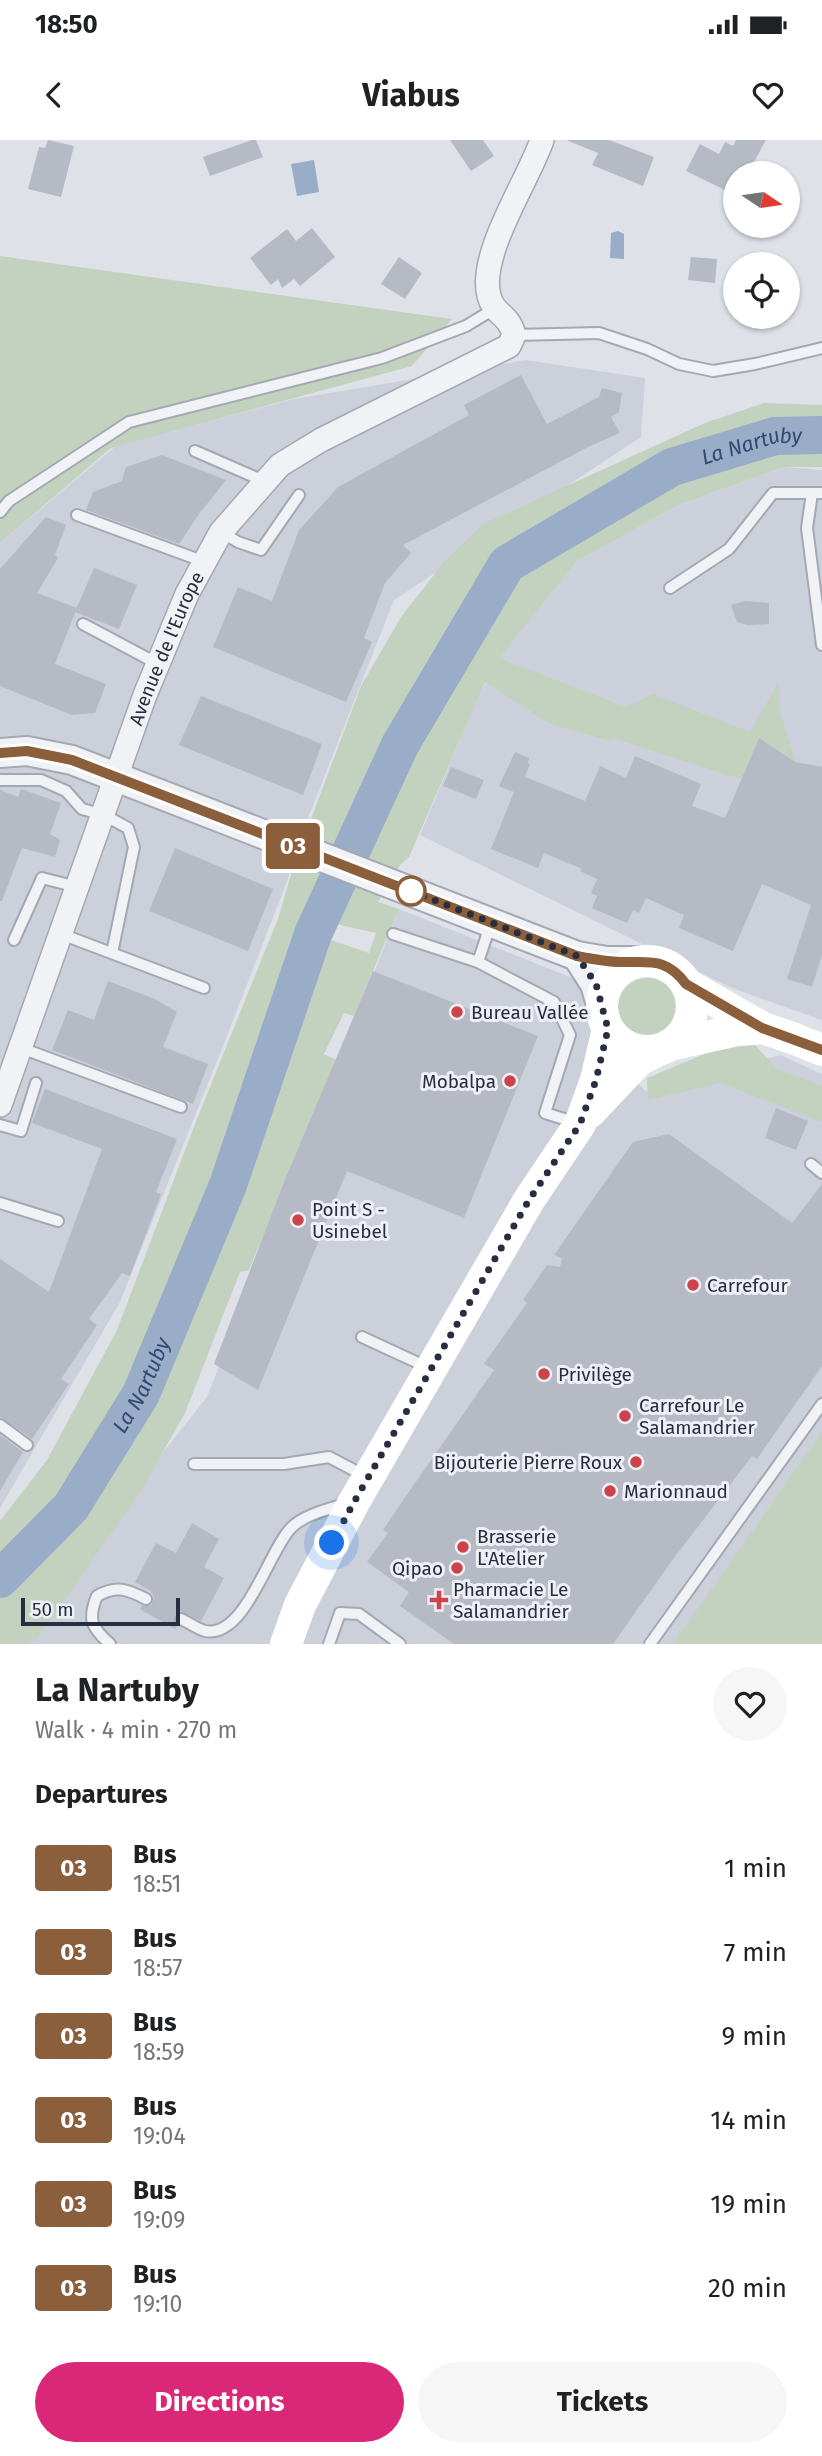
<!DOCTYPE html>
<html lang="en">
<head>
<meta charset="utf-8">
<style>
  :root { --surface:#fff; --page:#f6f6f6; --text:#202124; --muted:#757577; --accent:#db2777 }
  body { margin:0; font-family:"Fira Sans",sans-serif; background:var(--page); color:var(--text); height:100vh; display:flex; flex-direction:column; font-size:26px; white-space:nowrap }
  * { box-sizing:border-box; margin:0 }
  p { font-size:23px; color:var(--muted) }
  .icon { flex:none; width:38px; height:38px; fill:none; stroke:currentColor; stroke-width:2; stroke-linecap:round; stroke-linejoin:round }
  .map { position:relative; height:1504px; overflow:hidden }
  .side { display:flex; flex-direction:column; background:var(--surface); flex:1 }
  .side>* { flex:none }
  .badge { padding:0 14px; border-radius:5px; font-size:24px; line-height:46px }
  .needle { width:46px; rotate:103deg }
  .fabs { position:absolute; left:723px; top:21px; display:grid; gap:14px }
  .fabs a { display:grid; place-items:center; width:77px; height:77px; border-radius:50%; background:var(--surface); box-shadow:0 2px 5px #0004; font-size:35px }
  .scale { position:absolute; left:21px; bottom:18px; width:159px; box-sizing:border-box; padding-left:7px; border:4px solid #282e3f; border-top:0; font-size:19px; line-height:24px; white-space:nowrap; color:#282e3f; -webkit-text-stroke:5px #eef0f5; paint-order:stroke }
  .you { position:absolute; width:35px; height:35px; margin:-18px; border:5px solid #fff; border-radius:50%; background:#1a73e8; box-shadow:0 0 0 10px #1a73e833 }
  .map>.badge { position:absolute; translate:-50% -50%; box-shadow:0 0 0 4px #fff }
  h2 { padding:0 35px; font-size:26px; line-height:63px }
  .round { display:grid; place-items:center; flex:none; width:74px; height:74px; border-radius:37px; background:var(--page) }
  .summary { display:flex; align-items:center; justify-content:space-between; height:119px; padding:0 35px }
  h1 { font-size:33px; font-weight:700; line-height:52px }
  .action { display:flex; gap:14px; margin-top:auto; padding:14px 35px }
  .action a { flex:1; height:80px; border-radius:42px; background:var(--accent); color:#fff; font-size:28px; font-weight:700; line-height:80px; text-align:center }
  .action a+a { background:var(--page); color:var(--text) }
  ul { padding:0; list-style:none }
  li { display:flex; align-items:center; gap:21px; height:84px; padding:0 35px }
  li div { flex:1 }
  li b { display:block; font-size:26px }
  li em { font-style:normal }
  li .badge { min-width:77px; font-weight:700; text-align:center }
  .status { display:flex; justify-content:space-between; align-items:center; height:49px; padding:0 35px; background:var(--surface); direction:ltr }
  .status svg { height:19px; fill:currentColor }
  header { display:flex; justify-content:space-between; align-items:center; height:91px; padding:0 35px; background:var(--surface); font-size:32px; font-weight:700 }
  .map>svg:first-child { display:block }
</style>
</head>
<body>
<div class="status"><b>18:50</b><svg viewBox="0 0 49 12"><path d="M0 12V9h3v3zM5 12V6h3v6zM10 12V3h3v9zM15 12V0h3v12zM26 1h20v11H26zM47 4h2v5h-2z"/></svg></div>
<header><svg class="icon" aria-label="back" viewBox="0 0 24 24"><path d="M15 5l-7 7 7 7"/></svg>Viabus<svg class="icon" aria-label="heart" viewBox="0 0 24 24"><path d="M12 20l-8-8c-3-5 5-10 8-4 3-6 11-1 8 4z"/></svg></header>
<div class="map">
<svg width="822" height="1504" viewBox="0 0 822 1504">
  <rect width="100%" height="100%" fill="#dee1e8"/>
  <g fill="#ccd0da">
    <path d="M526,220l119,18 -4,59 -247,163 -90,228 -18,56 -63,162 -103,256 -120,206v-965l116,-97 178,-47z"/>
    <path d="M784,327l38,3v550l-90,-32 -312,-153 57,-136 21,-41 79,-97 104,-57z"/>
    <path d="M399,769l181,72 15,61 51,49 134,-36 42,19v382l-125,188h-692l19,-16 183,-231z"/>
  </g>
  <g fill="#c2d2bf" fill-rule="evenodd">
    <path d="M0,116l452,63 -40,47 -301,82 -111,95z"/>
    <path d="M764,263l58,2v62h-38l-103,37 -104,57 -78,97 127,49 27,-13 97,38 28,-49 2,28 15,51 -36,-24 -18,41 -129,-41 -2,3 -60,-17 -65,-42 -76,175 -9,8 -22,37 21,7 -45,107 -10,-3 -20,41 12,6 -87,210 -9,2 -55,141 -44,78 -104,148 -13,5h-24v-123l47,-61 70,-130 78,-206 83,-205 16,-55 67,-178 40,-69 43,-55 39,-38 222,-101zM327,782l49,11 -7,20 -47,-16z"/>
    <circle cx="647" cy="867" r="29"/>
    <path d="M755,905l22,24 45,17v36l-102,-39 -72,17 -1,-22 72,-30z"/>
    <path d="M822,1292v212h-149z"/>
  </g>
  <g fill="#99acc8">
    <path d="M314,20l5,32 -22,4 -6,-32z"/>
    <path d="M618,91l6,3v25l-14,-1 1,-25z"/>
  </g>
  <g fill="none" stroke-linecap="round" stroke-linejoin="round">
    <path stroke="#99acc8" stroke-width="38" id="s1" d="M0,1439l71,-72 70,-113 87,-209 85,-251 87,-189 107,-181 165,-97 103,-31 47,-1"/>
  </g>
  <g fill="#b6bac5">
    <path d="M48,0l26,6 -13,51 -33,-8 11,-42 6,1z"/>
    <path d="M252,0h4l7,17 -53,19 -7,-19z"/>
    <path d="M450,0h33l11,16 -23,15z"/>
    <path d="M566,0h43l45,17 -11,29 -51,-21 6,-12z"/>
    <path d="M736,0h30l-18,33h-13v22l-49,-24 14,-27 19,10 6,-12 8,4z"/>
    <path d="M312,88l23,29 -35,29 -6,-7 -12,9 -4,-9 -7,6 -21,-27 37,-29 9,12z"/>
    <path d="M399,117l23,16 -17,26 -24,-15z"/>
    <path d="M691,117l26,2 -2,24 -27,-3z"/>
    <path d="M521,235l26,49 52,-27 3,-9 20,5 -3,19 -8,5 9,16 -30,13 -187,99 8,8 -26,30 -21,55 8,4 -26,60 -133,-55 25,-60 34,14 27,-71 39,-43 131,-72 -5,-10z"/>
    <path d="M162,315l64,25 -27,34 -20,30 -93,-34 7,-18 29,-11 4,-14z"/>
    <path d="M46,377l20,8 -11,30 3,3 -21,35 40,15 -22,56 51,20 -11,29 -23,2 -72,-29v-117z"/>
    <path d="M94,428l43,17 -18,44 -44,-17z"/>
    <path d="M745,461l24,2v21l-22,1 -10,-3 -6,-17z"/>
    <path d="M201,556l121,48 -19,51 -124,-50z"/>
    <path d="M759,598l36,24 27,5v188l-10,32 -25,-8 24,-74 -49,-21 -29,67 -54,-23 5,-13 -38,-17 -7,15 -6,-3 -6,13 -35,-15 5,-12 -6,-3 6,-14 -17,-8 2,-2 -38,-16 -6,15 -47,-19 23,-57 -15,-6 16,-34 14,6 -1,5 2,1 -5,13 60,24 15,-35 26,12 9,-22 66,28 -9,22 33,12z"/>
    <path d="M451,627l33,13 -8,19 -33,-13z"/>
    <path d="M21,649l40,14 -11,31 10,6 -5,17 -33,-9 -20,53h-2v-111l18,7z"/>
    <path d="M175,708l98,41 -25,62 -99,-40z"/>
    <path d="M373,831l165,65 -74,182 -117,-47 -89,219 -44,-26 70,-182z"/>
    <path d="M108,841l47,18 22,13 -14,35 45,17 -15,40 -141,-54 16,-40 26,10z"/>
    <path d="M45,949l132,50 -21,53 5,2 -31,82 -8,-3 -33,46 8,6 -36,54 8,5 -37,55 -32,-22v-158l49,33 53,-143 -70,-26z"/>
    <path d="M776,968l32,13 -12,29 -31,-12z"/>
    <path d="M669,994l123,89 30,-39v182l-65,93 -5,-3 -81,106 -58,82h-159l-54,-38 9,-14 -42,-30 21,-29 -5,-3 25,-37 86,-123 -10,-6 43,-61 -4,-3 24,-35 13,2 2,-9 -8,-3 79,-113z"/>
    <path d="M0,1295l23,17 -23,39z"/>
    <path d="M192,1383l27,16 -15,28 20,11 -23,43 -21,-10 -6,5 3,10 -2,3 -35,-20 2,-3 9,-1 3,-7 -3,-7 -16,-9 21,-39 20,10z"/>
  </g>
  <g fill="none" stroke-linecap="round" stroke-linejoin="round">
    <defs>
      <g id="service">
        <path d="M514,195l85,-2 48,16 32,15 34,7 42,-7 67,-16"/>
        <path d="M195,311l71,31"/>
        <path d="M812,353l-5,35 15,117"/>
        <path d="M0,372l9,-11 120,-79 253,-64 84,-32 28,-17"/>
        <path d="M77,375l128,47"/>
        <path d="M221,392l17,10 23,8 38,-55"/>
        <path d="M670,448l59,-39 44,-56h49"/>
        <path d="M83,484l75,40"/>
        <path d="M0,640h41l25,11 16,18 22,6 24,13 6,19 -22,106"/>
        <path d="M61,794l143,54"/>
        <path d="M393,794l85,28 13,-39"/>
        <path d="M14,800l28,-62 35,9"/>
        <path d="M478,822l76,40 16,33 -25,78 32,10"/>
        <path d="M21,908l160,59"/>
        <path d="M0,985l21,6 15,-48"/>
        <path d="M811,1024l11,9"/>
        <path d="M0,1063l58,18"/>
        <path d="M362,1197l67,31"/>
        <path d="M0,1285l27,20"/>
        <path d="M194,1324h90l45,-7 36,19"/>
        <path d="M181,1479c7,3 16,10 24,12 40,8 64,-81 86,-103 12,-13 38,-19 54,-24"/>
        <path d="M110,1504c-18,-16 -23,-24 -13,-48 19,-11 30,-7 49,3"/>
        <path d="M329,1504l11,-31 19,1 41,30"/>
        <path d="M650,1504l172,-240"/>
      </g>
      <g id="minor">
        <path id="s2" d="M0,965l145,-410 42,-101 34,-62 59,-67 41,-25 188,-94 5,-11c-6,-23 -19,-18 -25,-39 -11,-42 39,-115 53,-156"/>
      </g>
      <g id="tertiary">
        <path d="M0,613l27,-2 45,9 505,196 30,5h35"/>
        <path d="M577,816l18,28 7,24"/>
      </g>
    </defs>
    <use href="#service" stroke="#a4a8b2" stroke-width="14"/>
    <use href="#minor" stroke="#a4a8b2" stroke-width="26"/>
    <use href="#tertiary" stroke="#a4a8b2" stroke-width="32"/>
    <use href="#service" stroke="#f1f2f6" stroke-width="10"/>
    <use href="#minor" stroke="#f1f2f6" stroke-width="23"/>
    <use href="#tertiary" stroke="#f1f2f6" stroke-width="28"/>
    <g stroke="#fff" stroke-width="32">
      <circle cx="647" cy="866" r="45"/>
      <path d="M686,844l77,44 32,11 27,11"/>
      <path d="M670,905l68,-15 25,-2"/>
      <path d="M590,972l49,-52 20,-10"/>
      <path d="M286,1504l14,-39 54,-103 175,-302 51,-76 16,-44 12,-51"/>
    </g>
  </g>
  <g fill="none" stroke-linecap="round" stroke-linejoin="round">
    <defs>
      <path id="line" d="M0,613l27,-2 45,9 505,196c15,3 30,6 44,6 29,1 45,-5 65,22l76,44 60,22"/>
    </defs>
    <use href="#line" stroke="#fff" stroke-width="16"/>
    <use href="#line" stroke="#8b5e3c" stroke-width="10"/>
    <path stroke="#282e3f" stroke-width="7" stroke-dasharray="0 12.6" d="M332,1403l22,-41 175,-302 51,-76 16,-44 12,-51 -12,-45 -19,-28 -166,-65"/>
  </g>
  <circle fill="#fff" stroke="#8b5e3c" stroke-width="3.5" cx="411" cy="751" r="14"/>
  <g fill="#cd434c" stroke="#eef0f5" stroke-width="2.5">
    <circle cx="457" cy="872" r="7"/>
    <circle cx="510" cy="941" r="7"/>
    <circle cx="298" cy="1080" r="7"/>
    <circle cx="693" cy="1145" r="7"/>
    <circle cx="544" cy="1234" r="7"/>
    <circle cx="625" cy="1276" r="7"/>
    <circle cx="636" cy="1322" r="7"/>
    <circle cx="610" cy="1351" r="7"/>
    <circle cx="463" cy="1407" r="7"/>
    <circle cx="457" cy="1428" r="7"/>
    <path d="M435.5 1449.5h7v7h7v7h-7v7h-7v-7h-7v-7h7z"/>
  </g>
  <g text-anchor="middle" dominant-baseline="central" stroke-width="6" stroke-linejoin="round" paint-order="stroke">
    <g font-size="19" fill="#282e3f" stroke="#eef0f5">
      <text stroke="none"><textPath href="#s2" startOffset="486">Avenue de l'Europe</textPath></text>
    </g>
    <g font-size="19" fill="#282e3f" stroke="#eef0f5" text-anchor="start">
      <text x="471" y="872">Bureau Vallée</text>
      <text x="496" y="941" text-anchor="end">Mobalpa</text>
      <text x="312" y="1069">Point S -<tspan x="312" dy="22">Usinebel</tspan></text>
      <text x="707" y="1145">Carrefour</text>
      <text x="558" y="1234">Privilège</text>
      <text x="639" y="1265">Carrefour Le<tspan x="639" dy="22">Salamandrier</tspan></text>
      <text x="622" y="1322" text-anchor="end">Bijouterie Pierre Roux</text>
      <text x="624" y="1351">Marionnaud</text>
      <text x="477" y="1396">Brasserie<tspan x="477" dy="22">L'Atelier</tspan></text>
      <text x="443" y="1428" text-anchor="end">Qipao</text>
      <text x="453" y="1449">Pharmacie Le<tspan x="453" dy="22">Salamandrier</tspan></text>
    </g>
    <g font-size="21" font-style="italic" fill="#324972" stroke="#eef0f5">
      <text stroke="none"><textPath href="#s1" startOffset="1418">La Nartuby</textPath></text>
      <text stroke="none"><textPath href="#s1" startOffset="242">La Nartuby</textPath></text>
    </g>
  </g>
</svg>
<div class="fabs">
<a><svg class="needle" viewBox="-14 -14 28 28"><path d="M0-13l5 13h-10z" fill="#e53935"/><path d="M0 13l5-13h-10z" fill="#757577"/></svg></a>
<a><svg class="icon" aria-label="locate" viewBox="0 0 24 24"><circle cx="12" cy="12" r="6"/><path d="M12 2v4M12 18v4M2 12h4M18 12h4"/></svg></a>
</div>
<div class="scale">50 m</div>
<div class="you" style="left:332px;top:1403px"></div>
<b class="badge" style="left:293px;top:706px;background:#8b5e3c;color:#fff">03</b>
</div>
<section class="side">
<div class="summary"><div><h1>La Nartuby</h1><p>Walk · 4 min · 270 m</p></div><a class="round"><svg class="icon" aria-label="heart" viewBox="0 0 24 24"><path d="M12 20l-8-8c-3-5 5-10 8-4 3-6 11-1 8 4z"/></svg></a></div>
<h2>Departures</h2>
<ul>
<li><span class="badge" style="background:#8b5e3c;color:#fff">03</span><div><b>Bus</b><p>18:51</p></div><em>1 min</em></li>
<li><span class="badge" style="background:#8b5e3c;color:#fff">03</span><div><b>Bus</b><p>18:57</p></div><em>7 min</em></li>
<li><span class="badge" style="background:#8b5e3c;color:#fff">03</span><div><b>Bus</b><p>18:59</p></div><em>9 min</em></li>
<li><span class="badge" style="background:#8b5e3c;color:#fff">03</span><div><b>Bus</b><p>19:04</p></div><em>14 min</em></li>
<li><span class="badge" style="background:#8b5e3c;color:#fff">03</span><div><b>Bus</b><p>19:09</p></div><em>19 min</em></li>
<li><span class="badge" style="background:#8b5e3c;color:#fff">03</span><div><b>Bus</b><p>19:10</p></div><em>20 min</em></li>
</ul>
<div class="action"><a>Directions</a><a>Tickets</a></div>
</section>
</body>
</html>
